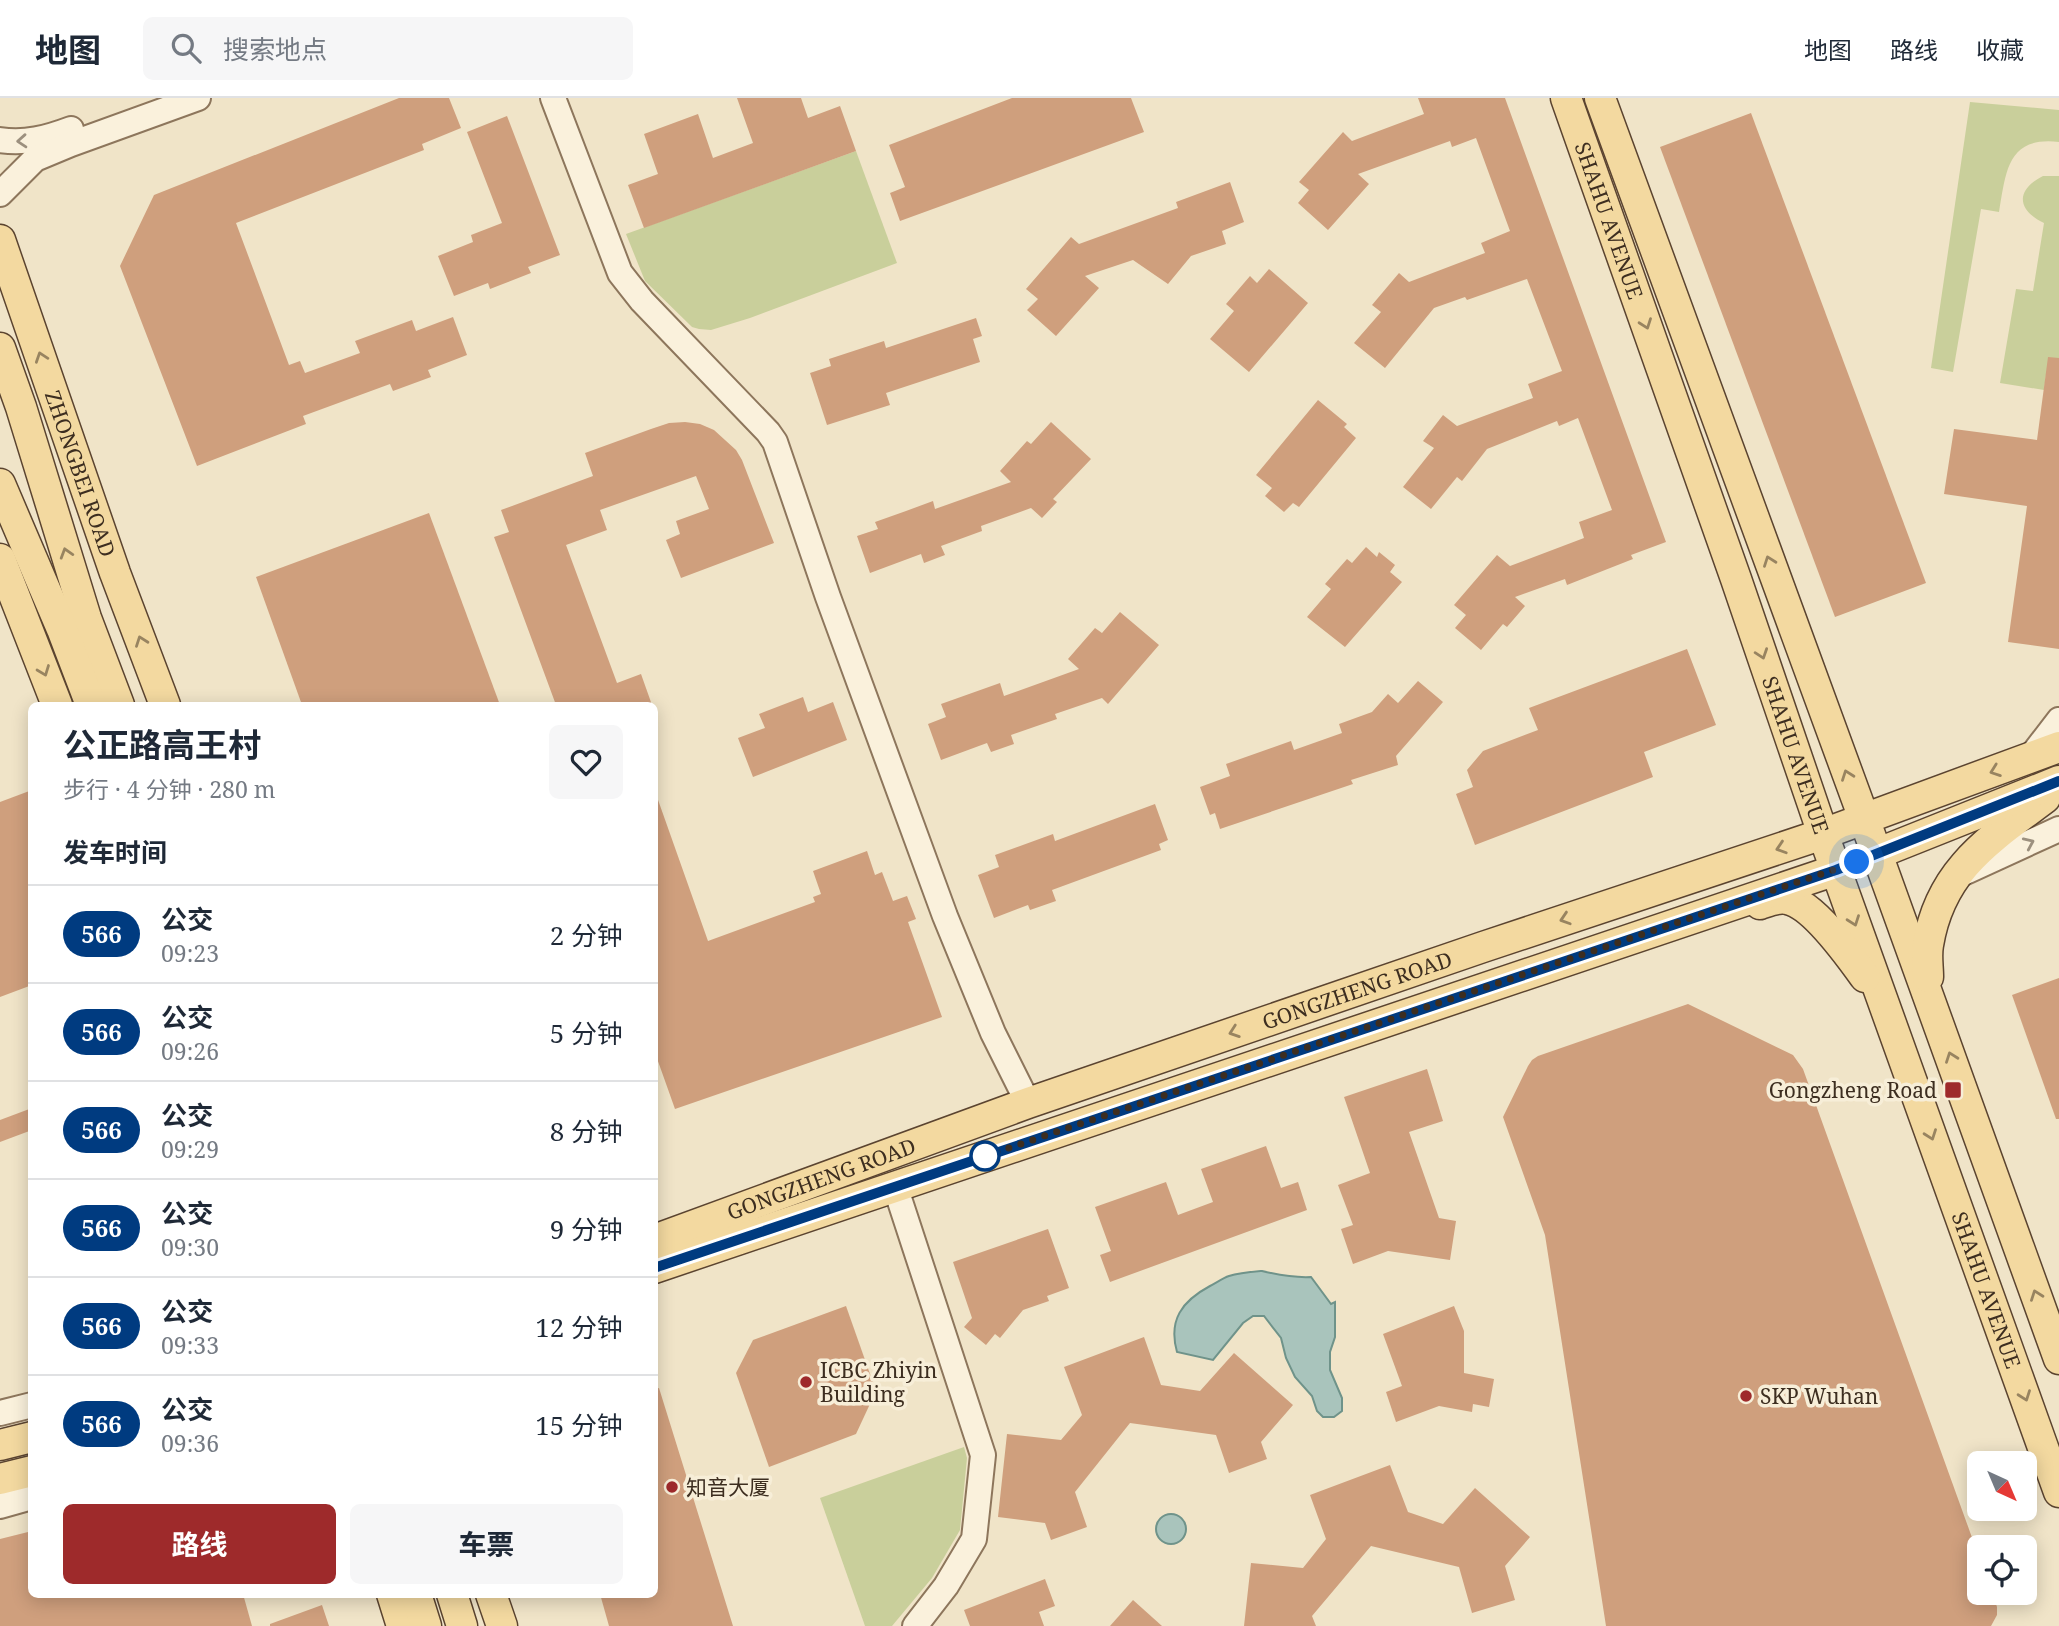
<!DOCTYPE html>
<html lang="zh">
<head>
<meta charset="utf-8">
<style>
  :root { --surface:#fff; --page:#f6f6f7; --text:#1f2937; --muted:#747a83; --line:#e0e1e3; --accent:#9e2a2b }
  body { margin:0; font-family:"Noto Serif","Noto Sans SC",serif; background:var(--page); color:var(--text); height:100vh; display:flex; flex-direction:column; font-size:26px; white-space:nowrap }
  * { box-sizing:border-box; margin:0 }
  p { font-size:23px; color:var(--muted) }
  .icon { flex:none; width:38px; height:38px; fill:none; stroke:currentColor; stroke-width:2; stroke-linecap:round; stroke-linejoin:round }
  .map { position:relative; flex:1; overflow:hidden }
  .details { position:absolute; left:28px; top:604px; width:630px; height:896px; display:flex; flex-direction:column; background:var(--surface); border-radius:10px; box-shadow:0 4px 18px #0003 }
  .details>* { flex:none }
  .badge { padding:0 14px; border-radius:23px; font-size:24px; line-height:46px }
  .needle { width:46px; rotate:136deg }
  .controls { position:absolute; left:1967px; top:1353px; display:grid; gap:14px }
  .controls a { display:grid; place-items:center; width:70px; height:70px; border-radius:10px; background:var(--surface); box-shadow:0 4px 18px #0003; font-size:35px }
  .you { position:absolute; width:35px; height:35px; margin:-18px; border:5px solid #fff; border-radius:50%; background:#1a73e8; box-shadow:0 0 0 10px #1a73e833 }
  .map>.badge { position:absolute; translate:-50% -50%; box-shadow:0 0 0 4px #fff }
  h2 { padding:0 35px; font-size:26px; line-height:63px }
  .round { display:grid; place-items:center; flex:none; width:74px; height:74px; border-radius:10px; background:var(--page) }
  .headline { display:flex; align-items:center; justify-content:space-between; height:119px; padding:0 35px }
  h1 { font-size:33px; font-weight:700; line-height:52px }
  .button { display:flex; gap:14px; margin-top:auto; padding:14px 35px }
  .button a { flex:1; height:80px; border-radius:10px; background:var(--accent); color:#fff; font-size:28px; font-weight:700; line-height:80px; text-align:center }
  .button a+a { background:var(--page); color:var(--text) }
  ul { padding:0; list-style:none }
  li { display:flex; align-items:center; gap:21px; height:98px; padding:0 35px; border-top:2px solid var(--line) }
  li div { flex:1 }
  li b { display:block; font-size:26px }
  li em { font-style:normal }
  li .badge { min-width:77px; font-weight:700; text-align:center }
  header { display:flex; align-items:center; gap:42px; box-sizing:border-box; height:98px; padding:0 35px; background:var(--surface); border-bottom:2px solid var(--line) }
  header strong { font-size:33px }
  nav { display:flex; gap:38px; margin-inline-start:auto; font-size:24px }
  .search { width:490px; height:63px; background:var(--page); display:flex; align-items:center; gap:18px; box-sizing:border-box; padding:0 24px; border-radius:10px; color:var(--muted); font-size:26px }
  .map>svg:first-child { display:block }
</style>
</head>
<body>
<header>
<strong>地图</strong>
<div class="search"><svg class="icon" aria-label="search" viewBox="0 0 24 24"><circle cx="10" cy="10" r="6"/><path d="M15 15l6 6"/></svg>搜索地点</div>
<nav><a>地图</a><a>路线</a><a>收藏</a></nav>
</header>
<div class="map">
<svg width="2059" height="1528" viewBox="0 0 2059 1528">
  <rect width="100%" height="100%" fill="#f0e4c8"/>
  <g fill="#c9cf9b">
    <path d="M1970,4l89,8v32c-52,-6 -53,30 -60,70l-18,-3 -28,163 -22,-4z"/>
    <path d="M856,53l41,112 -147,55 -39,12 -12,-1 -7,-2 -47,-46 -19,-47z"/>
    <path d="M2043,78h16v200l-13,-1 -2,15 -44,-7 16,-94 17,2 11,-68c-27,-13 -29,-33 -1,-47z"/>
    <path d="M964,1349l3,11 -7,72 -28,48 -40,48h-27l-45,-128z"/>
  </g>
  <g fill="#a9c4bc" stroke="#6f938a" stroke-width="2">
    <path d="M1262,1173c17,4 32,7 49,6l20,27 4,-2v35l-5,15v18l12,28v13l-8,6h-11l-6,-6 -5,-15 -17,-19 -9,-19 -5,-20 -17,-22h-11l-10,7 -30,37 -36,-8c-9,-32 5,-51 33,-66 6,-3 13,-8 19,-10 10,-3 22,-4 33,-5z"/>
    <circle cx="1171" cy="1431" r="15"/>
  </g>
  <g fill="#cf9f7d">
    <path d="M399,0h50l12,30 -39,16 2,6 -188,73 53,142 11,-4 5,12 55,-20 -5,-12 57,-21 4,11 37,-14 14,38 -39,15 3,7 -38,14 -3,-7 -87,32 3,8 -109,42 -77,-200 34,-71z"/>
    <path d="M737,0h64l7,20 32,-12 16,45 -212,77 -16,-43 30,-11 -14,-40 54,-20 15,44 40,-15z"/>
    <path d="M1012,0h119l13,34 -244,89 -10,-28 15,-6 -16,-42z"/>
    <path d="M1418,0h87l161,444 -35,13 2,4 -66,26 -2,-6 -50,18 10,9 -18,21 -4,-3 -22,26 -26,-22 11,-13 -12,-10 43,-50 13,11 74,-28 -5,-16 33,-12 -34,-92 -19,8 -2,-5 -70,28 -25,32 -5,-4 -26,32 -28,-22 31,-39 -11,-7 20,-26 14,11 76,-28 -5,-14 34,-13 -35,-92 -60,21 -2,-3 -31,11 -49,60 -31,-25 27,-31 -9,-7 27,-32 10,9 76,-29 -4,-10 29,-12 -34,-93 -24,9 -2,-6 -92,33 11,10 -41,46 -30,-27 11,-13 -10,-8 44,-50 9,9 72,-27z"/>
    <path d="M1751,15l175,470 -91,34 -175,-470z"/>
    <path d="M507,18l53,139 -32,12 3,6 -41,16 -2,-6 -34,13 -16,-40 35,-14 -2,-7 31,-12 -35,-91z"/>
    <path d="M1230,84l14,40 -22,9 4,13 -35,12 -23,28 -35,-24 -48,16 14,12 -43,48 -29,-26 11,-11 -12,-10 45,-52 8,7 99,-36 -2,-6z"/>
    <path d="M1269,171l39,34 -59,69 -39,-33 24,-28 -8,-7 24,-28 7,7z"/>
    <path d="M976,220l6,18 -9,3 7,23 -94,31 4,12 -63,20 -17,-52 21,-7 -2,-7 55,-18 2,7z"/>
    <path d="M2048,259l11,1v291l-51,-7 19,-136 -83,-12 10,-65 83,11z"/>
    <path d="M1318,302l29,24 -3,3 12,11 -57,69 -6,-4 -9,9 -19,-16 7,-8 -16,-13z"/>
    <path d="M685,324l15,2 14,6 22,20 6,10 32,83 -93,35 -15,-38 14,-6 -4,-13 33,-12 -13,-33 -96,34 7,20 -41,15 51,138 24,-9 11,31h-96l-62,-168 15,-5 -8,-22 92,-34 -8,-23 66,-24 18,-6z"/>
    <path d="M1051,324l40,37 -38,40 4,3 -15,16 -11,-10 -50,18 1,5 -41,15 4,9 -21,8 -3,-9 -51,19 -13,-37 21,-7 -3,-7 31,-11 27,-10 2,8 76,-27 -11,-11 27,-30 4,3z"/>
    <path d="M429,415l71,192h-198l-46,-128z"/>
    <path d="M1366,449l11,10 2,-5 16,13 -5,7 12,10 -57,65 -38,-30 24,-28 -6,-5 22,-25 5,4z"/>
    <path d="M1120,514l39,33 -51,59 -6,-6 -47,16 2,5 -46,16 3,9 -23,8 -4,-9 -46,17 -13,-36 18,-7 -5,-13 59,-21 4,13 75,-27 -11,-10 27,-31 7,5z"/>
    <path d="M1687,551l29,76 -72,27 9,25 -178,68 -19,-51 17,-7 -6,-17 16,-19 55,-21 -9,-22z"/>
    <path d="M1418,583l25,21 -47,54 2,9 -47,15 2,4 -133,45 -5,-16 -5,2 -10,-28 30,-11 -4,-12 65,-23 3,9 48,-17 -3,-9 33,-12 16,-18 10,9z"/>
    <path d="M803,599l5,15 25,-10 14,38 -94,37 -15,-39 27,-10 -6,-14z"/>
    <path d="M32,692v195l-32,12v-195z"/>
    <path d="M657,699l51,144 107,-39 -2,-5 8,-3 -8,-23 54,-20 8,24 7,-3 11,29 14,-5 9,23 -8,3 34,95 -267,92 -21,-59v-252z"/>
    <path d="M1155,706l13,36 -9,4 2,6 -109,40 4,11 -26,9 -2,-5 -34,13 -16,-43 21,-8 -4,-12 58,-21 2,7z"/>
    <path d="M2059,880v141h-3l-44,-124z"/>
    <path d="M1688,906l105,51 10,14 176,488v35h13l5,15v8l-6,11h-385l-61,-391 -42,-118 25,-51 4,-6 6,-4z"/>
    <path d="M1427,971l16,52 -34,11 30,86 17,3 -6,39 -62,-9 -35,13 -12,-35 12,-4 -15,-40 32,-12 -26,-76z"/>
    <path d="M32,1010v22l-32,12v-22z"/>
    <path d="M1266,1048l15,42 17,-6 9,28 -197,72 -10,-27 11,-4 -16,-44 71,-25 12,33 35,-13 -12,-33z"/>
    <path d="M1048,1131l21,59 -22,8 2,5 -26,9 -23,28 -5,-4 -9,11 -22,-18 8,-9 -19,-56z"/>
    <path d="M846,1208l30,85 -20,43 -87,33 -33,-94 17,-33z"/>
    <path d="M1454,1208l10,25v42l30,6 -5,28 -16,-3 -1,8 -33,-6 -43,16 -10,-30 16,-6 -19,-52z"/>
    <path d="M1144,1239l17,48 39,6 34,-38 59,52 -32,37 6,17 -38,14 -13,-38 -86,-12 -55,69 12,35 -36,13 -6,-17 -47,-6 9,-83 54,6 21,-25 -18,-48z"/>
    <path d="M659,1290l74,238h-124l-9,-32h54v-205z"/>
    <path d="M1390,1367l18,47 35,12 32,-36 55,49 -25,29 10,34 -43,13 -13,-46 -88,-21 -59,70 4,10h-72l7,-63 52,5 23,-29 -16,-44z"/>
    <path d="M32,1433v63h211l9,32h-252v-87z"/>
    <path d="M1045,1481l10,27 -16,6 5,14h-74l-6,-16z"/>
    <path d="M1133,1502l29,26h-52z"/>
    <path d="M322,1507l7,21h-59v-2z"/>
  </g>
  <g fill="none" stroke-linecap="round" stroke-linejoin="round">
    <defs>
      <g id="minor">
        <path d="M553,0l67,175 22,28 126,131 7,10 53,155 117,319 48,117 35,70"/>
        <path d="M0,42c25,4 47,-2 71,-11"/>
        <path d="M0,96l35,-35 36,-15 127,-46"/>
        <path d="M2029,661l30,-39"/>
        <path d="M1961,776l98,-45"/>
        <path d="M895,1088l88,269 -9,84 -28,47 -31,40"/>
        <path d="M0,1315l32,-8"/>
        <path d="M0,1408l32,-9"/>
      </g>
      <g id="major">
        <path id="s1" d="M1566,0l170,481 87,255 236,658"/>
        <path d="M1600,0l277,756 182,505"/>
        <path id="s2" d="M0,142l115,333 50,132"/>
        <path d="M0,250l21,59 65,211 33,87"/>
        <path d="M0,386l62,145 29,76"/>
        <path d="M0,461l57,146"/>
        <path d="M1760,806c9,-3 18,-7 27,-5 26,5 63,57 78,78"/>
        <path d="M1928,879c0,-10 -2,-22 0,-32 12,-75 61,-105 117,-147"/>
        <path id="s3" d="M654,1142l374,-137 455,-156 340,-113 236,-87"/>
        <path d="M654,1170l1182,-398 223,-89"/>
        <path d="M0,1347l32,-8"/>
        <path d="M0,1381l32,-8"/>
        <path d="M392,1496l10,32"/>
        <path d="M416,1496l10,32"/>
        <path d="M452,1496l10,32"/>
        <path d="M491,1496l11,32"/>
      </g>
    </defs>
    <use href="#minor" stroke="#8d765c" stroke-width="28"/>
    <use href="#major" stroke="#5b4430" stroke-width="33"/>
    <use href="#minor" stroke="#faf1dc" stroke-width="24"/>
    <use href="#major" stroke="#f3d9a0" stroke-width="30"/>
  </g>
  <defs><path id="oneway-chevron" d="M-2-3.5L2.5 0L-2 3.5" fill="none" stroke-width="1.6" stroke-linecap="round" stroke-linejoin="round" transform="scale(1.75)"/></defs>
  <g stroke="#9c907e">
    <use href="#oneway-chevron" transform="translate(22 43) rotate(176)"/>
    <use href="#oneway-chevron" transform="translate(2029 745) rotate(-24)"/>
  </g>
  <g stroke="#988460">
    <use href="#oneway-chevron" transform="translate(1646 226) rotate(70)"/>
    <use href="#oneway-chevron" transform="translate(41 259) rotate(-109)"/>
    <use href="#oneway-chevron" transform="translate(66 455) rotate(-107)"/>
    <use href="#oneway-chevron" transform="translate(1769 463) rotate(-110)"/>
    <use href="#oneway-chevron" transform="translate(141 543) rotate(-110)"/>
    <use href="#oneway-chevron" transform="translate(1762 556) rotate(71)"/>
    <use href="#oneway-chevron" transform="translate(44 573) rotate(69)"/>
    <use href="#oneway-chevron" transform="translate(1995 673) rotate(160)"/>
    <use href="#oneway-chevron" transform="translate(1847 677) rotate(-110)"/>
    <use href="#oneway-chevron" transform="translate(1781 750) rotate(162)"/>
    <use href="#oneway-chevron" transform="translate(1565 821) rotate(162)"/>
    <use href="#oneway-chevron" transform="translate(1854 823) rotate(70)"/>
    <use href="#oneway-chevron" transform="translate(1234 934) rotate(161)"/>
    <use href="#oneway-chevron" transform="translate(1951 959) rotate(-110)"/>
    <use href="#oneway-chevron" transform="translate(1931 1037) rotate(70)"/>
    <use href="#oneway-chevron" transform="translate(2036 1197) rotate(-110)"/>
    <use href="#oneway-chevron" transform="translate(2025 1298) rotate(70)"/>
  </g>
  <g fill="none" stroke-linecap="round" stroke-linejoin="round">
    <defs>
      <path id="line" d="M654,1170l1182,-398 223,-89"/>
    </defs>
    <use href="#line" stroke="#fff" stroke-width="16"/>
    <use href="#line" stroke="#003b80" stroke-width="10"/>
    <path stroke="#3d2e20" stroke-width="7" stroke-dasharray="0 12.6" d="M985,1058l872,-294"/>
  </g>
  <g fill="#9e2a2b" stroke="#f7eed8" stroke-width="2.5">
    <rect x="1944" y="983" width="18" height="18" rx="3.5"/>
    <circle cx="806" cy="1284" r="7"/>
    <circle cx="1746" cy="1298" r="7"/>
    <circle cx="672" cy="1389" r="7"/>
  </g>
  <circle fill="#fff" stroke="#003b80" stroke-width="3.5" cx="985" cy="1058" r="14"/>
  <g text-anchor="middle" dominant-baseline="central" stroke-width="7" stroke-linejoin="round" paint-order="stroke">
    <g font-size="21" fill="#3d2e20" stroke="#f7eed8">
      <text stroke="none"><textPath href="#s1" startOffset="130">SHAHU AVENUE</textPath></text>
      <text stroke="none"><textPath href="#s2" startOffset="247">ZHONGBEI ROAD</textPath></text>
      <text stroke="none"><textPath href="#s1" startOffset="696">SHAHU AVENUE</textPath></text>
      <text stroke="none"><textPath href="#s3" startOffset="746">GONGZHENG ROAD</textPath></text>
      <text stroke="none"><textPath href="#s3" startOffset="178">GONGZHENG ROAD</textPath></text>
      <text stroke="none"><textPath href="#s1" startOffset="1264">SHAHU AVENUE</textPath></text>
    </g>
    <g font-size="21" fill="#3d2e20" stroke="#f7eed8" text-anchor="start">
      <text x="1937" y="992" text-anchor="end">Gongzheng Road</text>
      <text x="820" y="1272">ICBC Zhiyin<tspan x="820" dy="24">Building</tspan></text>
      <text x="1760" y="1298">SKP Wuhan</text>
      <text x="686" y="1389">知音大厦</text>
    </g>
  </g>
</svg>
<div class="controls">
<a><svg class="needle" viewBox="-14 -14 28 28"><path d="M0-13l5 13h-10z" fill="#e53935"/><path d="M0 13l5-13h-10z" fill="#747a83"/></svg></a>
<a><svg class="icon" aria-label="locate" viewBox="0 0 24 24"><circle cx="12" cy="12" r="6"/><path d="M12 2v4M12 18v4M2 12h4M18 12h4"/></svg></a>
</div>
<div class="you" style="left:1857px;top:764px"></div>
<section class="details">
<div class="headline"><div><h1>公正路高王村</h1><p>步行 · 4 分钟 · 280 m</p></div><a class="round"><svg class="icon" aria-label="heart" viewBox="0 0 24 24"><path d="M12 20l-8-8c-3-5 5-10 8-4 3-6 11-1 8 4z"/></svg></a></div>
<h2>发车时间</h2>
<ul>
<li><span class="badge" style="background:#003b80;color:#fff">566</span><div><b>公交</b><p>09:23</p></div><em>2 分钟</em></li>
<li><span class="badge" style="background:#003b80;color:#fff">566</span><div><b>公交</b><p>09:26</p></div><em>5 分钟</em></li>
<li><span class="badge" style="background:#003b80;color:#fff">566</span><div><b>公交</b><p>09:29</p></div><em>8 分钟</em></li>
<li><span class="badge" style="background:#003b80;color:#fff">566</span><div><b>公交</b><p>09:30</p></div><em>9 分钟</em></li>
<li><span class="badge" style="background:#003b80;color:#fff">566</span><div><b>公交</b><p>09:33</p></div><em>12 分钟</em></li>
<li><span class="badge" style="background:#003b80;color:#fff">566</span><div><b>公交</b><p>09:36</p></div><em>15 分钟</em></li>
</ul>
<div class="button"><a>路线</a><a>车票</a></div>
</section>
</div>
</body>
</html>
